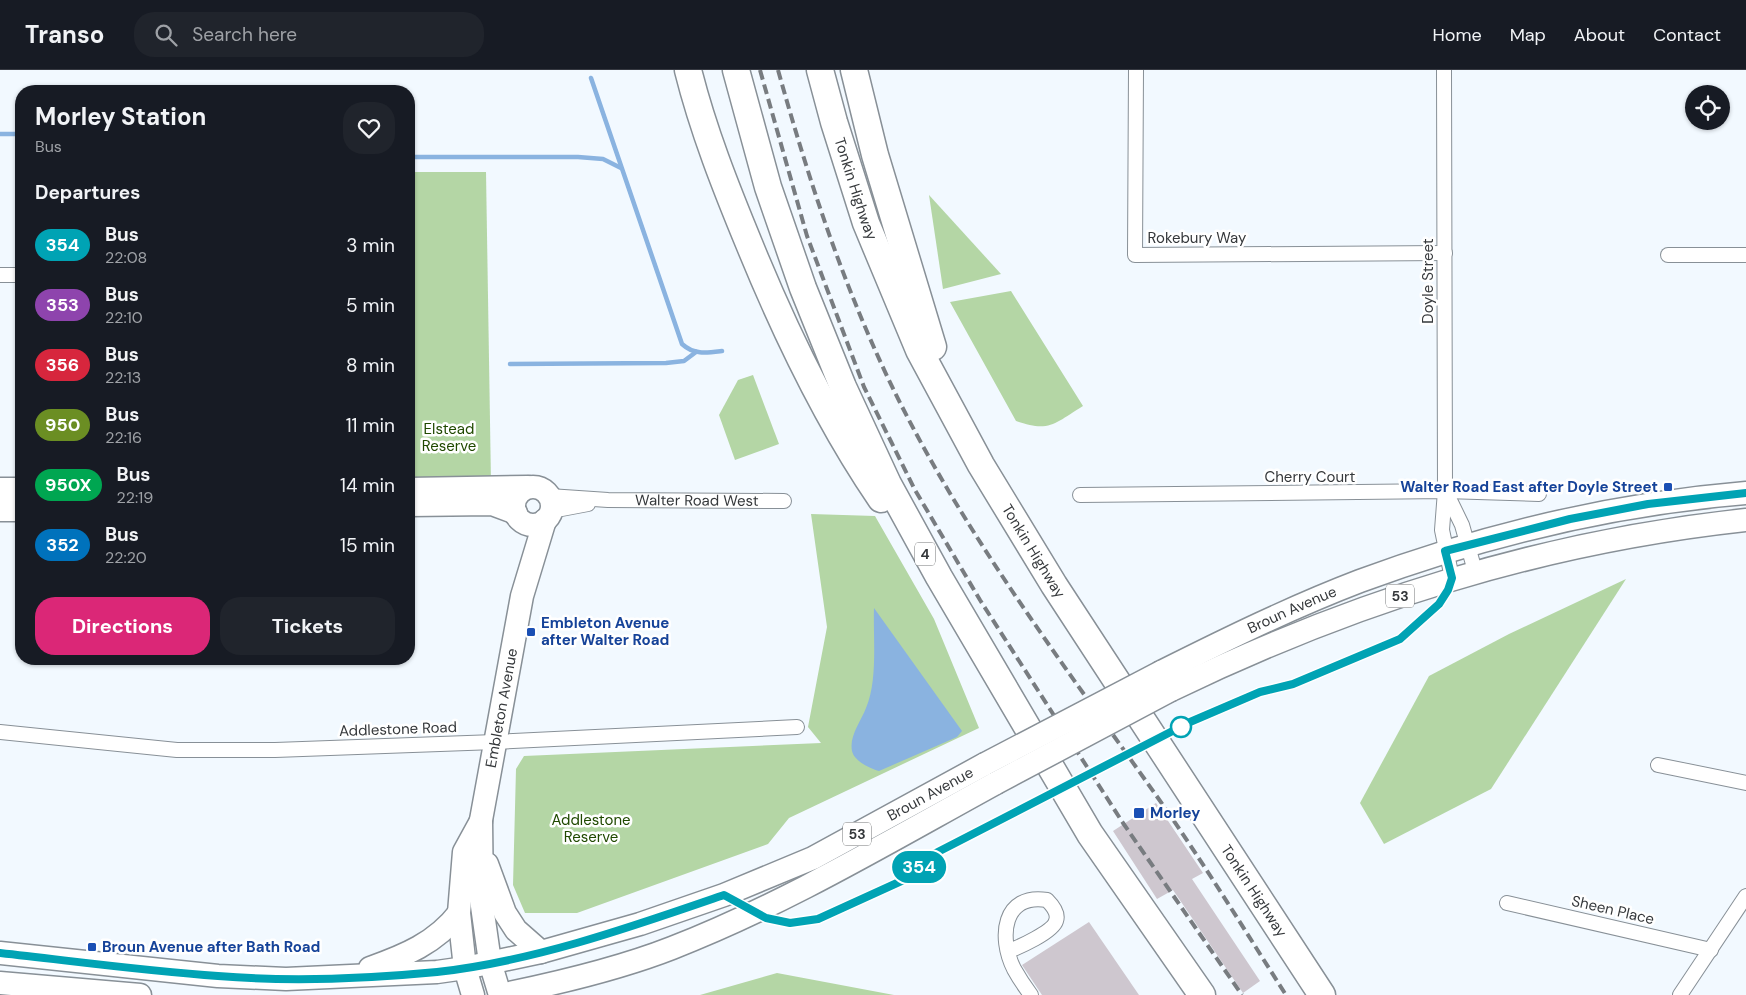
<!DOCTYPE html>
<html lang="en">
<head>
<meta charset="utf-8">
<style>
  :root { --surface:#171b24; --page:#20242c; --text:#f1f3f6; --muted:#9ea1a6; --line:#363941; --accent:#db2777 }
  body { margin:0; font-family:"DM Sans",sans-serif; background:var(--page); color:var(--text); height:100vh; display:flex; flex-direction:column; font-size:19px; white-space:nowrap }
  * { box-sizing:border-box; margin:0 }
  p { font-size:16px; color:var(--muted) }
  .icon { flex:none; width:28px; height:28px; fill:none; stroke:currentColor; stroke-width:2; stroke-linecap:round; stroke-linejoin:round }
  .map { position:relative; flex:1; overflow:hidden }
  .drawer { position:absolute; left:15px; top:15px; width:400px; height:580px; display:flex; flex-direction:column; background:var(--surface); border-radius:20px; box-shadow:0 1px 4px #0004 }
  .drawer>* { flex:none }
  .badge { padding:0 10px; border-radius:16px; font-size:18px; line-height:32px }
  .controls { position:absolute; left:1685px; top:15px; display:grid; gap:10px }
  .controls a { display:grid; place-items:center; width:45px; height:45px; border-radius:50%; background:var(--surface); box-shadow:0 1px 4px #0004; font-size:25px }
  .map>.badge { position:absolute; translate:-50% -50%; box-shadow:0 0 0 2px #fff }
  h2 { padding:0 20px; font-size:19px; line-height:45px }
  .round { display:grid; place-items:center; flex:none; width:52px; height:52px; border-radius:20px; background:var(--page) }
  .summary { display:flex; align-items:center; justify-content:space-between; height:85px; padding:0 20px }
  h1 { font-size:24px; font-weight:700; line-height:38px }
  .action { display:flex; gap:10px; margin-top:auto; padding:10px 20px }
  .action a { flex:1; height:58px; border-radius:20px; background:var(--accent); color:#fff; font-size:20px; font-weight:700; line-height:58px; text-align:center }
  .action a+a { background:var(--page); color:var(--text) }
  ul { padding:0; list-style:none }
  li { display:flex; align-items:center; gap:15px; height:60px; padding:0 20px }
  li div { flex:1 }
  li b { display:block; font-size:19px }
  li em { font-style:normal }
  li .badge { min-width:55px; font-weight:700; text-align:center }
  header { display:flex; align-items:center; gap:30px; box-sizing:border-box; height:70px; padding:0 25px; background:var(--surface); border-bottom:1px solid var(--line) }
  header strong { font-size:24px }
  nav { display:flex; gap:28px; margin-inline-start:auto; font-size:18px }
  .search { width:350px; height:45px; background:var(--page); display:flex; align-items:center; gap:12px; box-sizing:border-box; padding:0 18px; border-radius:20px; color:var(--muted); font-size:19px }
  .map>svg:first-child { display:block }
</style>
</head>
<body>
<header>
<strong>Transo</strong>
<div class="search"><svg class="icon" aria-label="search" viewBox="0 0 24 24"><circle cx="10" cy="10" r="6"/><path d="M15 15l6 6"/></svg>Search here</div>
<nav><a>Home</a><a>Map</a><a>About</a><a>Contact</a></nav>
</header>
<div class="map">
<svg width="1746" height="925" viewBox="0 0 1746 925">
  <rect width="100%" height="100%" fill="#f2f9ff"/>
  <g fill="#b4d6a5">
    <path d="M409,102h77l5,312h-82z"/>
    <path d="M929,125l72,79 -58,15z"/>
    <path d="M1011,221l72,115c-28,17 -33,27 -67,15l-66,-119z"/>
    <path d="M753,305l26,69 -44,16 -16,-45 19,-35z"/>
    <path d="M811,444l64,2 59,103 45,109 -190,90 -21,26 -191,69h-52l-12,-28 3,-116 8,-13 297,-13 -13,-16 19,-100z"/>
    <path d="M1626,509l-135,210 -107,55 -24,-41 69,-127 80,-42z"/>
    <path d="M777,903l117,22h-194z"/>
  </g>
  <path fill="#8ab3e0" d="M874,538l88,123 -5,6 -78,34c-8,-2 -25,-10 -27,-20 -3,-15 9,-30 14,-43 12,-27 7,-71 8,-100z"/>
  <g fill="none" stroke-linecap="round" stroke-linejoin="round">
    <g stroke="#8ab3e0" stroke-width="4.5">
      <path d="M591,8l91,266c12,11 24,9 40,7"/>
      <path d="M0,64h21"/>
      <path d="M409,87h169l25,2 18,9"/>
      <path d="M510,294l156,-1 18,-2 12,-9"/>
    </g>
  </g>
  <g fill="#cec7cf">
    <path d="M1156,733l47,70 -11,6 68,102 -17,12 -70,-103 -16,9 -44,-68z"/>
    <path d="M1089,852l50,73h-97l-20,-30z"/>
  </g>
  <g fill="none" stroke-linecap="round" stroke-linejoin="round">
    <defs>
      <g id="street">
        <path d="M1136,0l-1,185 310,-2"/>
        <path d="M1444,0l1,421 -3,39 10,48"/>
        <path d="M1668,185h78"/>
        <path d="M0,205h21"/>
        <path d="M1446,422l16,33 13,46"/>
        <path d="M1080,425l365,-4 94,3"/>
        <path id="s1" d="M549,426l59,4 176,1"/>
        <path d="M551,441l37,-7"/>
        <path d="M0,662l177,18h98l220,-8 302,-15"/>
        <path d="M1658,695l88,18"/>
        <path d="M1507,833l204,47"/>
        <path d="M1009,881c10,-4 44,-19 47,-30 3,-8 -4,-16 -9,-21 -44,-7 -49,37 -33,69 5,9 11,18 17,26"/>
        <path d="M1680,925l66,-99"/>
      </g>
      <g id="primary">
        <circle cx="533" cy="436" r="19"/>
        <path d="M0,419h21"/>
        <path d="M409,419l119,-2"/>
        <path d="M409,435l83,-1 24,9"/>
        <path d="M0,440h21"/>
        <path id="s2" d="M1161,602c66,-33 131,-65 199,-91 124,-46 254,-77 386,-88"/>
        <path d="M1171,620c184,-89 371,-148 575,-170"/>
        <path d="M487,794l18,49 11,17 25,22"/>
        <path id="s3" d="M0,883l218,23 68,3 151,-7 28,-4 76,-16 99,-28 84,-29 89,-37 172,-94"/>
        <path d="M370,898c34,-12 66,-25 89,-55"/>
        <path d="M0,913l140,12"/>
        <path d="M473,925l-8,-27 -6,-55 5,-61 17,-31"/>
        <path d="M500,925c54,-11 121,-27 172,-47 113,-44 218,-107 324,-165"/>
        <path id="s4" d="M500,925l-10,-33 -8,-56 -1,-86 41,-224 23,-76"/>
      </g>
      <g id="highway">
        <path d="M688,0c15,60 38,118 62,176 36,88 77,174 131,253"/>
        <path d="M736,0l32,117 35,101 40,99 45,97 51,93 151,257 112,161"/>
        <path id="s5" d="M820,0l14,52 32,101 15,36 38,91 62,115 73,120 268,410"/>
        <path d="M854,0l21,85 58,192"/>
      </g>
    </defs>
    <use href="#street" stroke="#889097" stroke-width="16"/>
    <use href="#primary" stroke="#889097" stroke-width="25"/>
    <use href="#highway" stroke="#889097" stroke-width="29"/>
    <use href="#street" stroke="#fff" stroke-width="14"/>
    <use href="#primary" stroke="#fff" stroke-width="22"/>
    <use href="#highway" stroke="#fff" stroke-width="26"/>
    <g stroke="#787c80" stroke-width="4" stroke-dasharray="10 5" stroke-linecap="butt">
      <path d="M760,0l47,166 57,151 51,103 65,110 143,223 119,172"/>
      <path d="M778,0c30,107 62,206 109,306 72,152 175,286 271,422 45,64 86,131 128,197"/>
    </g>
    <defs>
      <g id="primary-bridge">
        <path d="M985,694l176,-92"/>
        <path d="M996,713l175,-93"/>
      </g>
    </defs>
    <use href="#primary-bridge" stroke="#889097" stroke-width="25" stroke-linecap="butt"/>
    <use href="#primary-bridge" stroke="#fff" stroke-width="22"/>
  </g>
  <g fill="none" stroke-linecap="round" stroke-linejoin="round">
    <defs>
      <path id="line" d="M0,883c73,8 145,18 218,23 72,6 147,3 219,-4 98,-11 194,-45 287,-77l42,23 24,5 28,-4 90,-41 22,-22 260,-134 70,-30 33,-8 107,-45 39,-35 9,-14 4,-12 -7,-27 125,-32 78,-15 98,-11"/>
    </defs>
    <use href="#line" stroke="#fff" stroke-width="11"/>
    <use href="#line" stroke="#00a3b4" stroke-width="8"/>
  </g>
  <g fill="#1a4fb4" stroke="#fff" stroke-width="2">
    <rect x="1663" y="412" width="10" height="10" rx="2.5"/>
    <rect x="526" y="557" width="10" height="10" rx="2.5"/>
    <rect x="1133" y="737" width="12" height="12" rx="2.5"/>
    <rect x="87" y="872" width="10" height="10" rx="2.5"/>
  </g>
  <circle fill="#fff" stroke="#00a3b4" stroke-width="2.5" cx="1181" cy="657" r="10"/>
  <g text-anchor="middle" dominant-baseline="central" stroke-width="5" stroke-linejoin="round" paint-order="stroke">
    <g fill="#fff" stroke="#727476" stroke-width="1">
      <rect x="915" y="472.5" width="20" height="23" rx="4"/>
      <rect x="1386" y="514.5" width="28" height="23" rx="4"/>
      <rect x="843" y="752.5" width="28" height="23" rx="4"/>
    </g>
    <g font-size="14" font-weight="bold" fill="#35383b">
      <text x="925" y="484">4</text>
      <text x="1400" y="526">53</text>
      <text x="857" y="764">53</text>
    </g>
    <g font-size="15" fill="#35383b" stroke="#fff">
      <text stroke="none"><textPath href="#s5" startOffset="124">Tonkin Highway</textPath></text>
      <text x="1197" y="168">Rokebury Way</text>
      <text transform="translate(1428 211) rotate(-90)">Doyle Street</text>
      <text x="1310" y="407">Cherry Court</text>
      <text stroke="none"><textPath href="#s1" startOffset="148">Walter Road West</textPath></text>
      <text stroke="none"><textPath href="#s5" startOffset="529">Tonkin Highway</textPath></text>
      <text stroke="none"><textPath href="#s2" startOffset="145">Broun Avenue</textPath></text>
      <text stroke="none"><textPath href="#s4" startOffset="291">Embleton Avenue</textPath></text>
      <text transform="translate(398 659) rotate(-2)">Addlestone Road</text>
      <text stroke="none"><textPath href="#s3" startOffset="966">Broun Avenue</textPath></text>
      <text stroke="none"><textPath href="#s5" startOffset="934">Tonkin Highway</textPath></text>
      <text transform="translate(1613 840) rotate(13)">Sheen Place</text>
    </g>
    <g font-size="15" fill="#204900" stroke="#fff">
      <text x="449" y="359">Elstead<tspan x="449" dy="17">Reserve</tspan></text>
      <text x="591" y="750">Addlestone<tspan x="591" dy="17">Reserve</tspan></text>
    </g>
    <g font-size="15" font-weight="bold" fill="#164399" stroke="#fff" text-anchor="start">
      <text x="1658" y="417" text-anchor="end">Walter Road East after Doyle Street</text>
      <text x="541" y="553">Embleton Avenue<tspan x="541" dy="17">after Walter Road</tspan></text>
      <text x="1150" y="743">Morley</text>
      <text x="102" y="877">Broun Avenue after Bath Road</text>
    </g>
  </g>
</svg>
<div class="controls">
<a><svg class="icon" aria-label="locate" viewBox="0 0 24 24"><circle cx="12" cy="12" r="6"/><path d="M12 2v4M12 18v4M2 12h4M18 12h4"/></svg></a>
</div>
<b class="badge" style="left:919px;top:797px;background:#00a3b4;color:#fff">354</b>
<section class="drawer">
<div class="summary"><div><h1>Morley Station</h1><p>Bus</p></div><a class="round"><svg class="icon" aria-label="heart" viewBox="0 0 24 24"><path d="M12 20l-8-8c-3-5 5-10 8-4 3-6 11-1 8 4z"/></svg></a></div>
<h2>Departures</h2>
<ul>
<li><span class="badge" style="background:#00a3b4;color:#fff">354</span><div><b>Bus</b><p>22:08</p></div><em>3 min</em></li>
<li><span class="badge" style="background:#8e44ad;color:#fff">353</span><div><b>Bus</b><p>22:10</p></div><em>5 min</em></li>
<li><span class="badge" style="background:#d7263d;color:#fff">356</span><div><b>Bus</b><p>22:13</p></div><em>8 min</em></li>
<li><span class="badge" style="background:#6b8e23;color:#fff">950</span><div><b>Bus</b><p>22:16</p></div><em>11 min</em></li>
<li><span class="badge" style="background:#00a651;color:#fff">950X</span><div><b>Bus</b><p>22:19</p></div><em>14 min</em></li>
<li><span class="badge" style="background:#0072bc;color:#fff">352</span><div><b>Bus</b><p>22:20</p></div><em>15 min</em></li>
</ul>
<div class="action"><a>Directions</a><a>Tickets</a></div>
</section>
</div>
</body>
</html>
